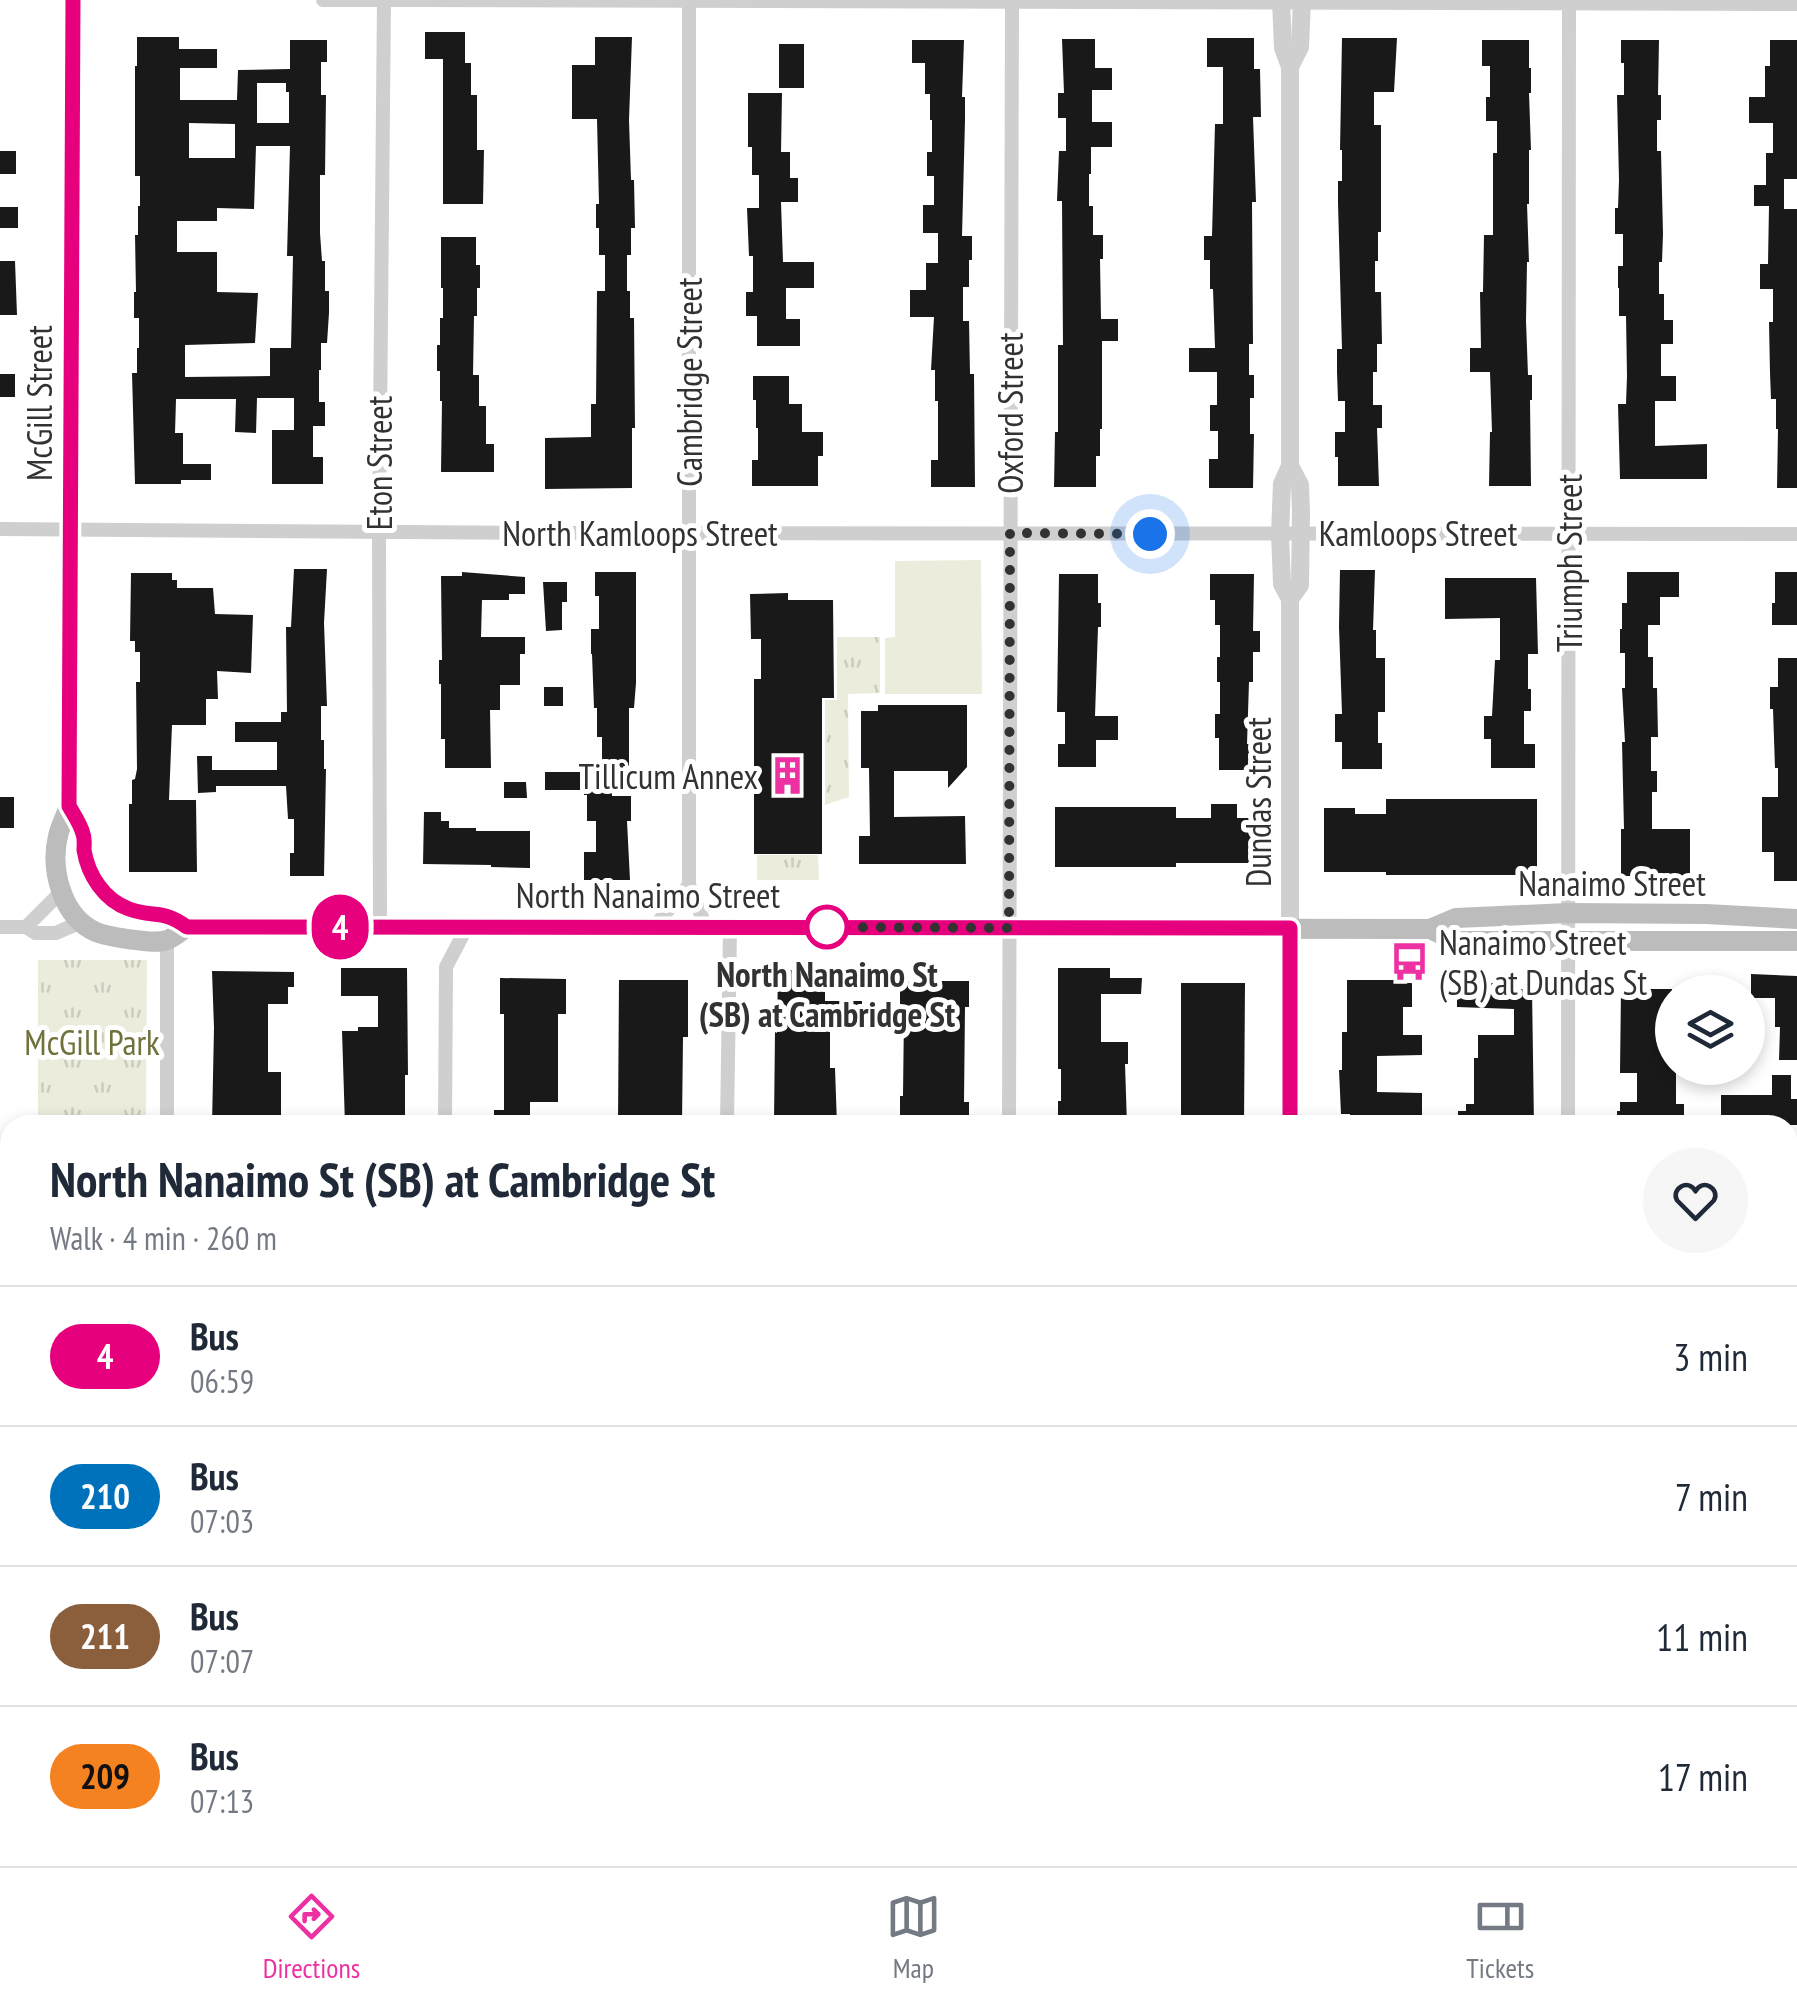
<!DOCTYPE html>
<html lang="en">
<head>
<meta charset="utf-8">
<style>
  :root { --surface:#fff; --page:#f6f6f7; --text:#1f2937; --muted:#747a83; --line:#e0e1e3; --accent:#ed30a2 }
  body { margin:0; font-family:"PT Sans Narrow",sans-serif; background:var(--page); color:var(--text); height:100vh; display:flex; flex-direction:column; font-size:38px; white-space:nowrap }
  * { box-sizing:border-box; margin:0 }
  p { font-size:32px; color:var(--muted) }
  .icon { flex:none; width:55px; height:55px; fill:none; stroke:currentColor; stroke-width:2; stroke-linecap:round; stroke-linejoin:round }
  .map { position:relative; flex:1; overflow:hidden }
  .sheet { position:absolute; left:0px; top:1115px; width:1798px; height:752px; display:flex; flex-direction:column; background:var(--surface); border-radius:30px 30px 0 0; box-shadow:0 5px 15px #0003 }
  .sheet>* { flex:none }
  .badge { padding:0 20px; border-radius:32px; font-size:35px; line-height:65px }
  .fabs { position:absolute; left:1655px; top:975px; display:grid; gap:20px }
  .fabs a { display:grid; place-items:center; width:110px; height:110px; border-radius:50%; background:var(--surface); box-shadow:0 5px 15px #0003; font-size:50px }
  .you { position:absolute; width:50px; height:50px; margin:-25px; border:8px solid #fff; border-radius:50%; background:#1a73e8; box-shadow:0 0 0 15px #1a73e833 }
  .map>.badge { position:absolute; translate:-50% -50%; box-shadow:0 0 0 5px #fff }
  .round { display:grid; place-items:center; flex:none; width:105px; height:105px; border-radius:52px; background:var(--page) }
  .head { display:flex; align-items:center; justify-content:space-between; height:170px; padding:0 50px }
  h1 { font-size:48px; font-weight:700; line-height:75px }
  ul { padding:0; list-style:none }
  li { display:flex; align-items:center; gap:30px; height:140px; padding:0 50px; border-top:2px solid var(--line) }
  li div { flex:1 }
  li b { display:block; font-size:38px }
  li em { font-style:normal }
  li .badge { min-width:110px; font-weight:700; text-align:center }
  .menu { display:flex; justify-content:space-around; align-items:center; height:140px; border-top:2px solid var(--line); background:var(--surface); font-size:28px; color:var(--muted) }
  .menu a { display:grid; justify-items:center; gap:5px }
  .menu .current { color:var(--accent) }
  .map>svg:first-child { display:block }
</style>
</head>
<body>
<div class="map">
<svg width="1797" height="1866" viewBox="0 0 1797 1866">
  <defs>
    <pattern id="park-tufts" width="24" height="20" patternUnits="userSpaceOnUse" patternTransform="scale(2.5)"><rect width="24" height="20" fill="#ececdd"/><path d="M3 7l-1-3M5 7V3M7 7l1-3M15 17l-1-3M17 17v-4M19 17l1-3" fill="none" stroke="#cbcbbe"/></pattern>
  </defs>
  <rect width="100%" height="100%" fill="#fff"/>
  <g fill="url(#park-tufts)">
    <path d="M837,637h43v56l-32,1 1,103 -24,8v-105h12z"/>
    <path d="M757,855h61l1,25h-62z"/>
    <path d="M38,960h109l-1,165h-108z"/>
  </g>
  <path fill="#ececdd" d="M981,560l1,134h-97v-56l10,-1v-76z"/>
  <g fill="#191919" fill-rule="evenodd">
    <path d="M425,32h40v31h6v32h6v55h7l-1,54h-40v-145h-18z"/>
    <path d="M137,37h42v12h38v19h-37v32h57l1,-30 52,-1v-29h37v22h-6v33h5l-1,80h-5v58l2,28h3v30h4v22l-2,30h-6v27h-2v32h6v24h-12v31h10v27h-51v-54h22v-32h-37l-1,35 -21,-1 1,-33h-60l-1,34h8v31h28v16h-30v4h-46l-3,-111h5v-25h2v-30h-5v-26h2l-1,-57h3v-29h2v-30h-5v-110h2zM257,83h29v9h3v31h-32zM189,123l46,1v34h-46zM256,146h34l-3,110h6l-2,92h-21v28l-85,1v-32l70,-2 3,-50 -41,-1v-40h-40v-31h40v-13l37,1z"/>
    <path d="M595,37h37l-3,83 2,60h3l1,48h-4v27h-4v36h3v27h4l1,110h-3v60l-87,1v-51l46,-1v-33h5l1,-113h8v-36h-6v-27h-3v-24h3l-2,-85h-25v-54h23z"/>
    <path d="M1207,38h47v31h6l1,48h-8l3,85h-4l1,142h-4v31h5v23h-4v36h4l-1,54h-44v-29h9v-28h-8v-26h7v-33h-28v-24h26l-2,-59h-3v-29h-6v-24h8l3,-112h8v-57h-16z"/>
    <path d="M1342,38h55l-3,54h-20v33h7v107h-3v29h-3v31h6l1,52h-5v28h-4v33h9v23h-5l2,58h-41v-29h-3v-25h10v-31h-7l-1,-29v-23h5l-4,-146v-22h4v-31h-2z"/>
    <path d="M1062,39h33v29h17v22h-20v32h20v25h-21v27h-2v32h4v29h10v24h-3l1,60h17v22h-16v88h-2v27h-4v31h-42l1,-55h3v-87h5l-1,-144h-5l2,-50h7v-33h-8v-25h6z"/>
    <path d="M912,40h52l-2,57h3v23l-3,116h10v24h-3v27h-6v34h6l1,53h4l1,113h-44v-27h7v-59h-3v-31h-4l3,-53h-24v-27h16v-27h12v-30h-15v-28h11v-29h-7v-24h5v-32h-2v-26h-5v-31h-13z"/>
    <path d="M1482,40h47v28h2v25h-2l2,57h-2v54h-2l2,58h-2l-1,59 2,54h4v25h-2l1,86h-42l1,-54h2l-2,-60h-20v-24h11l-1,-56h3l1,-57h9v-82h4v-32h-11v-24h4v-31h-8z"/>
    <path d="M1621,40h38l-1,55h3v25h-4v31h4l2,83 -1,28h-3v32h5v26h9v24h-12v32h15v25h-21v45l52,-2v35h-87l-2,-75h8l1,-28 -1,-60h-7v-28h-1v-22h5v-32h-8v-26h3l1,-28 -2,-85h7v-32h-3z"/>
    <path d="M1770,40h27v139h-13v30h13v279h-20l1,-59h-2v-30h-5l-1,-26 -1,-51h4v-33h-13v-25h8l1,-58h-15v-21h12v-32h7v-30h-24v-26h16v-31h5z"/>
    <rect x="779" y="44" width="25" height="44"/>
    <path d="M748,93h34l-1,59h9v26h8v24h-17l2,60h31v26h-28v31h14v27h-43v-30h-11v-24h7v-36h-4l-2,-48h12v-33h-7v-28h-4z"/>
    <rect x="0" y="151" width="16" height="23"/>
    <rect x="0" y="207" width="18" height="21"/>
    <path d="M441,237h35v28h4v23h-3v28h-3l-1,59h6v31h7v38h8v28h-53l1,-71h-2v-30h-3v-26h3v-27h3v-30h-2z"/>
    <path d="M0,261h15l2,54h-17z"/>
    <rect x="0" y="374" width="15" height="23"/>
    <path d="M753,376h36v28h13v28h21v24h-5v30h-66v-26h6v-32h-2v-28h-3z"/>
    <path d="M294,569h33l-3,54 3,83h-6v34h3v29h2l-2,107h-34v-23h4v-34h-6l-2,-33h-70v6l-18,1 -1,-37h15v14h65v-28h-42v-20h46v-10h6l-1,-85h5z"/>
    <path d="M1340,570h35l-2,60h3v28h9v54h-7v31h4v26h-40v-27h-7v-28h7l-3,-87z"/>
    <path d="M462,572l63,5v17h-16v6h-27l-1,37h44v17h-5v31h-20v25h-10l1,58h-46v-29h-4v-55h-2v-24h3l-1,-84h21z"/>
    <path d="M595,572h41v111l-2,25h-5v58h-27v-29h-5v-29h-3l-2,-54h-1v-25h8v-33h-4z"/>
    <path d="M1627,572h52v25h-19v28h-12v32h5v31h4l1,49h-7v34h6v21h-5v37h38v47h-69v-47h3l-2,-87h3l-3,-54h3v-35h-5v-24h2v-26h5z"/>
    <path d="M1775,572h22v53h-25v-22h3z"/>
    <path d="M131,573h41v7h5v8h36l2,26 38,1 -2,58 -34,-2 1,28h-12v26h-34l-3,75h27l1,72h-68v-68h3v-24l3,-1 2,-10 -1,-87h4v-30h-5v-11h-5z"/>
    <path d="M1059,574h39v29h3v24h-3l-3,89h23v24h-22v27h-38v-23h7v-32h-8z"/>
    <path d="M1210,574h44l-1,57h7v21h-7v30h-4l-2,62h6v26h-34v-32h-4v-24h5v-32h-3v-25h3v-32h-5v-25h-5z"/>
    <path d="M1445,578h91l2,76h-10v35h3v22h-7v33h11v24h-44v-29h-7v-23h8l3,-56h5v-42l-55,1z"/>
    <path d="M543,582h24v20h-5v28l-16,1z"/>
    <path d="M788,593v7h45l1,98h-12v156h-68v-175h7v-40h-10l-1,-45z"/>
    <path d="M1778,658h19v223h-23v-29h-12v-55h16v-29h-3l-2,-59h-3v-22h8z"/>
    <rect x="544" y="687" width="19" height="19"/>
    <path d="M878,705h89v62l-19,21v-17h-54v46l71,-1 1,48h-107v-28h11l-1,-68h-8v-57h17z"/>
    <path d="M584,769h28v27h19v25h-4l3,59h-46v-28h12v-31h-9v-26h-3v-5h-39v-18h39z"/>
    <path d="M504,782h22l1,16h-23z"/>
    <rect x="0" y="797" width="14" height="31"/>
    <path d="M1386,799h151v76h-151v-3h-62v-64h31v6h31z"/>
    <path d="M1211,804h26v14h28v45h-89v4h-121v-60h121v11h35z"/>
    <path d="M424,812h17v9h8v7h27v3h54v37l-39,-1v-2l-68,-1z"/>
    <path d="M341,968h66l1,107h-3v50h-60l-3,-94h16v-4h20v-31h-37z"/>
    <path d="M1058,968h52v10h32l-1,16h-40v48h27v22h-3l2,61h-69v-24h3v-32h-3z"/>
    <path d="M778,970h39v6h8v25h37v21h-32v46h5l2,57h-41l-22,-3 1,-90 2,1z"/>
    <path d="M212,971l82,1v15h-6v17h-20v68h13v53h-69l2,-97z"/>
    <path d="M1751,974l46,2v84h-18l1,-33h-5v-29h-24z"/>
    <path d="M500,978l66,1v35h-8v88h-28v23h-36v-15h10v-96h-4z"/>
    <path d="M619,980h69v57h-5l-1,86h-64z"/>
    <path d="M1347,980h47l9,3h9v24h-9v28h19v20l-45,1v36l45,1v23h-25v9h-47v-11h-9l-2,-44h3v-38h5z"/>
    <path d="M900,981h69v26h-4l-1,95h5v23h-69v-29h3l1,-83h-4z"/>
    <path d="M1181,983h64l-1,142h-63z"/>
    <path d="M1485,983h21v6h26l2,136h-76v-14h8v-7h8v-46h4v-23h36v-26l-57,-2v-19h28z"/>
    <path d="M1621,989h51v79h4v36h8v21h-67v-14h3v-9h17v-29h-17z"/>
    <path d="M1772,1075h19v24h6v26h-76v-30h51z"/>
  </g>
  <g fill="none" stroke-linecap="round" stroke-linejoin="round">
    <g stroke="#cfcfcf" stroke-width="14">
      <path d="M323,0h86"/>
      <path d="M411,0l1386,4"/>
      <path d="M689,0v885l17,42"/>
      <path d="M0,529l535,4 1262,1"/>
      <path d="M0,927h26l9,6h21l25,-11"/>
      <path d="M26,927l35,-35"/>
      <path d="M380,927l-1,-395 5,-532"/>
      <path d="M654,927l35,-42"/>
      <path d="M167,940v185"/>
      <path d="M445,1125l1,-158 21,-40"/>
      <path d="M727,1125l3,-198"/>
      <path d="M1009,1125l3,-1125"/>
      <path d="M1568,1125l1,-1125"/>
      <path d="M0,1162h10"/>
      <path d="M1788,1186h9"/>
      <path d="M0,1551l10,6"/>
      <path d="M1788,1576h9"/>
      <path d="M0,1814l10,5"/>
      <path d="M86,1858l16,8"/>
      <path d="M574,1858l17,8"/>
      <path d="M1001,1866v-8"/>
      <path d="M1563,1866v-8"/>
    </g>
    <g stroke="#cfcfcf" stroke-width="18">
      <path d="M1281,0l2,48 7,19v399l-8,18 -2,50 2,50 8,15v329"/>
      <path d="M1290,67l10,-20 2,-47"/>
      <path d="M1290,466l10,19 1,26 -1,74 -10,14"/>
    </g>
    <g stroke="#bcbcbc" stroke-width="20">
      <path d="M73,0l-4,806c-3,10 -9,20 -11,30 -8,34 4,81 38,96 10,4 21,5 31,7 12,1 29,5 40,1 6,-2 14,-9 20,-13l1243,2 25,12h342"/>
      <path d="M69,806c5,9 12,19 14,28 2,5 1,10 1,16 4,26 19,50 45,59 25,9 33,0 58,18"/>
      <path d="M1430,929l26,-11 112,-5 138,1 91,5"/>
      <path d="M1290,1125v-197"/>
      <path d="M1281,1866v-8"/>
    </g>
    <g stroke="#878787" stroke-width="5" stroke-dasharray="10 8" stroke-linecap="butt">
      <path d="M0,1732l10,5"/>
      <path d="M258,1858l17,8"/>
      <path d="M287,1858l17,8"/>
    </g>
  </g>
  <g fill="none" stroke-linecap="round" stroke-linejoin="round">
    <defs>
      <path id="line" d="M73,0l-4,806c5,9 12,19 14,28 2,5 1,11 1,16 4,25 20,50 45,59 25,9 34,0 58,18l1103,1v197"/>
    </defs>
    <use href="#line" stroke="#fff" stroke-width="22"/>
    <use href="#line" stroke="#e6007e" stroke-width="15"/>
    <path stroke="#323232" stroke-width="10" stroke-dasharray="0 18" d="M827,927l182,1 1,-395 140,1"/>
  </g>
  <defs>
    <symbol id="building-bare" viewBox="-9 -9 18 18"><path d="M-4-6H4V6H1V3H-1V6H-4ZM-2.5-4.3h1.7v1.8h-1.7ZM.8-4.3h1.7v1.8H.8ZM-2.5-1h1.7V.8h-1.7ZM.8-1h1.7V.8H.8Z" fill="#ed30a2" stroke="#fff" stroke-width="2.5" paint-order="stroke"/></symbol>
    <symbol id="bus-bare" viewBox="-9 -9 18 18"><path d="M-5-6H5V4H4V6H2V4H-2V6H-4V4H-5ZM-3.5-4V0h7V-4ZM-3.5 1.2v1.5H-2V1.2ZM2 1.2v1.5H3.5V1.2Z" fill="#ed30a2" stroke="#fff" stroke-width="2.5" paint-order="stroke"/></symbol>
  </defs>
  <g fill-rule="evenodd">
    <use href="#building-bare" x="760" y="748" width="55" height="55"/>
    <use href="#bus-bare" x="1382" y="934" width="55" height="55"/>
  </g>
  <circle fill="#fff" stroke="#e6007e" stroke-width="5" cx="827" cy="927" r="20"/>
  <g text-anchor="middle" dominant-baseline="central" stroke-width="10" stroke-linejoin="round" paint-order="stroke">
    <g font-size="35" fill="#323232" stroke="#fff">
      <text transform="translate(689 382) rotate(-90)">Cambridge Street</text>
      <text transform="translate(39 403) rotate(-90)">McGill Street</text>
      <text transform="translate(1010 413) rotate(-90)">Oxford Street</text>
      <text transform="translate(379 463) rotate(-90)">Eton Street</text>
      <text x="640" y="533">North Kamloops Street</text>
      <text x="1418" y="533">Kamloops Street</text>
      <text transform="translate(1569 563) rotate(-90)">Triumph Street</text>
      <text transform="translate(1258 802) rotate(-90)">Dundas Street</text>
      <text x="1612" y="883">Nanaimo Street</text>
      <text x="648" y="895">North Nanaimo Street</text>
    </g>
    <g font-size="35" fill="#323232" stroke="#fff" text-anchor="end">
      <text x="758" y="776">Tillicum Annex</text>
      <text x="1439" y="942" text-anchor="start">Nanaimo Street<tspan x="1439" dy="40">(SB) at Dundas St</tspan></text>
    </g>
    <g font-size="35" font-weight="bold" fill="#323232" stroke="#fff">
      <text x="827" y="974">North Nanaimo St<tspan x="827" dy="40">(SB) at Cambridge St</tspan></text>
    </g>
    <g font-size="35" fill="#71713c" stroke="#fff">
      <text x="92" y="1042">McGill Park</text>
    </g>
  </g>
</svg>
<div class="fabs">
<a><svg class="icon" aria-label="layers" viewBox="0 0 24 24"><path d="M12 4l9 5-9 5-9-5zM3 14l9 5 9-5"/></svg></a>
</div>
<div class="you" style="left:1150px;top:534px"></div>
<b class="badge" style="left:340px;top:927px;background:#e6007e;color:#fff">4</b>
<section class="sheet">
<div class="head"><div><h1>North Nanaimo St (SB) at Cambridge St</h1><p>Walk · 4 min · 260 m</p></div><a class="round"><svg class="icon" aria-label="heart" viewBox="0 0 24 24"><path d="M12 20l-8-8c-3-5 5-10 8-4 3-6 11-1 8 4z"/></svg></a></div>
<ul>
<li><span class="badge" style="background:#e6007e;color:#fff">4</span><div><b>Bus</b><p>06:59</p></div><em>3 min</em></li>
<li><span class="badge" style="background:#0072bc;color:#fff">210</span><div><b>Bus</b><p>07:03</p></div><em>7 min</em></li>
<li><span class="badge" style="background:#8b5e3c;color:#fff">211</span><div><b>Bus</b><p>07:07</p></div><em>11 min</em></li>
<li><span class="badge" style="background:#f58220;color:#111">209</span><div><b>Bus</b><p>07:13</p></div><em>17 min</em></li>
</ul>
</section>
</div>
<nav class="menu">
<a class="current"><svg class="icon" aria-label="directions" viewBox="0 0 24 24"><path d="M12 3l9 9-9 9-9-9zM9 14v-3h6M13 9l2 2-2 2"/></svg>Directions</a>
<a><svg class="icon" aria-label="map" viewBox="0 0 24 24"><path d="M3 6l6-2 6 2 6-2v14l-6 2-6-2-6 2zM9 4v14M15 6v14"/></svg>Map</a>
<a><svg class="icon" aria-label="tickets" viewBox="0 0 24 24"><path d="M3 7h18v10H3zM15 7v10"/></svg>Tickets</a>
</nav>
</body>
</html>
